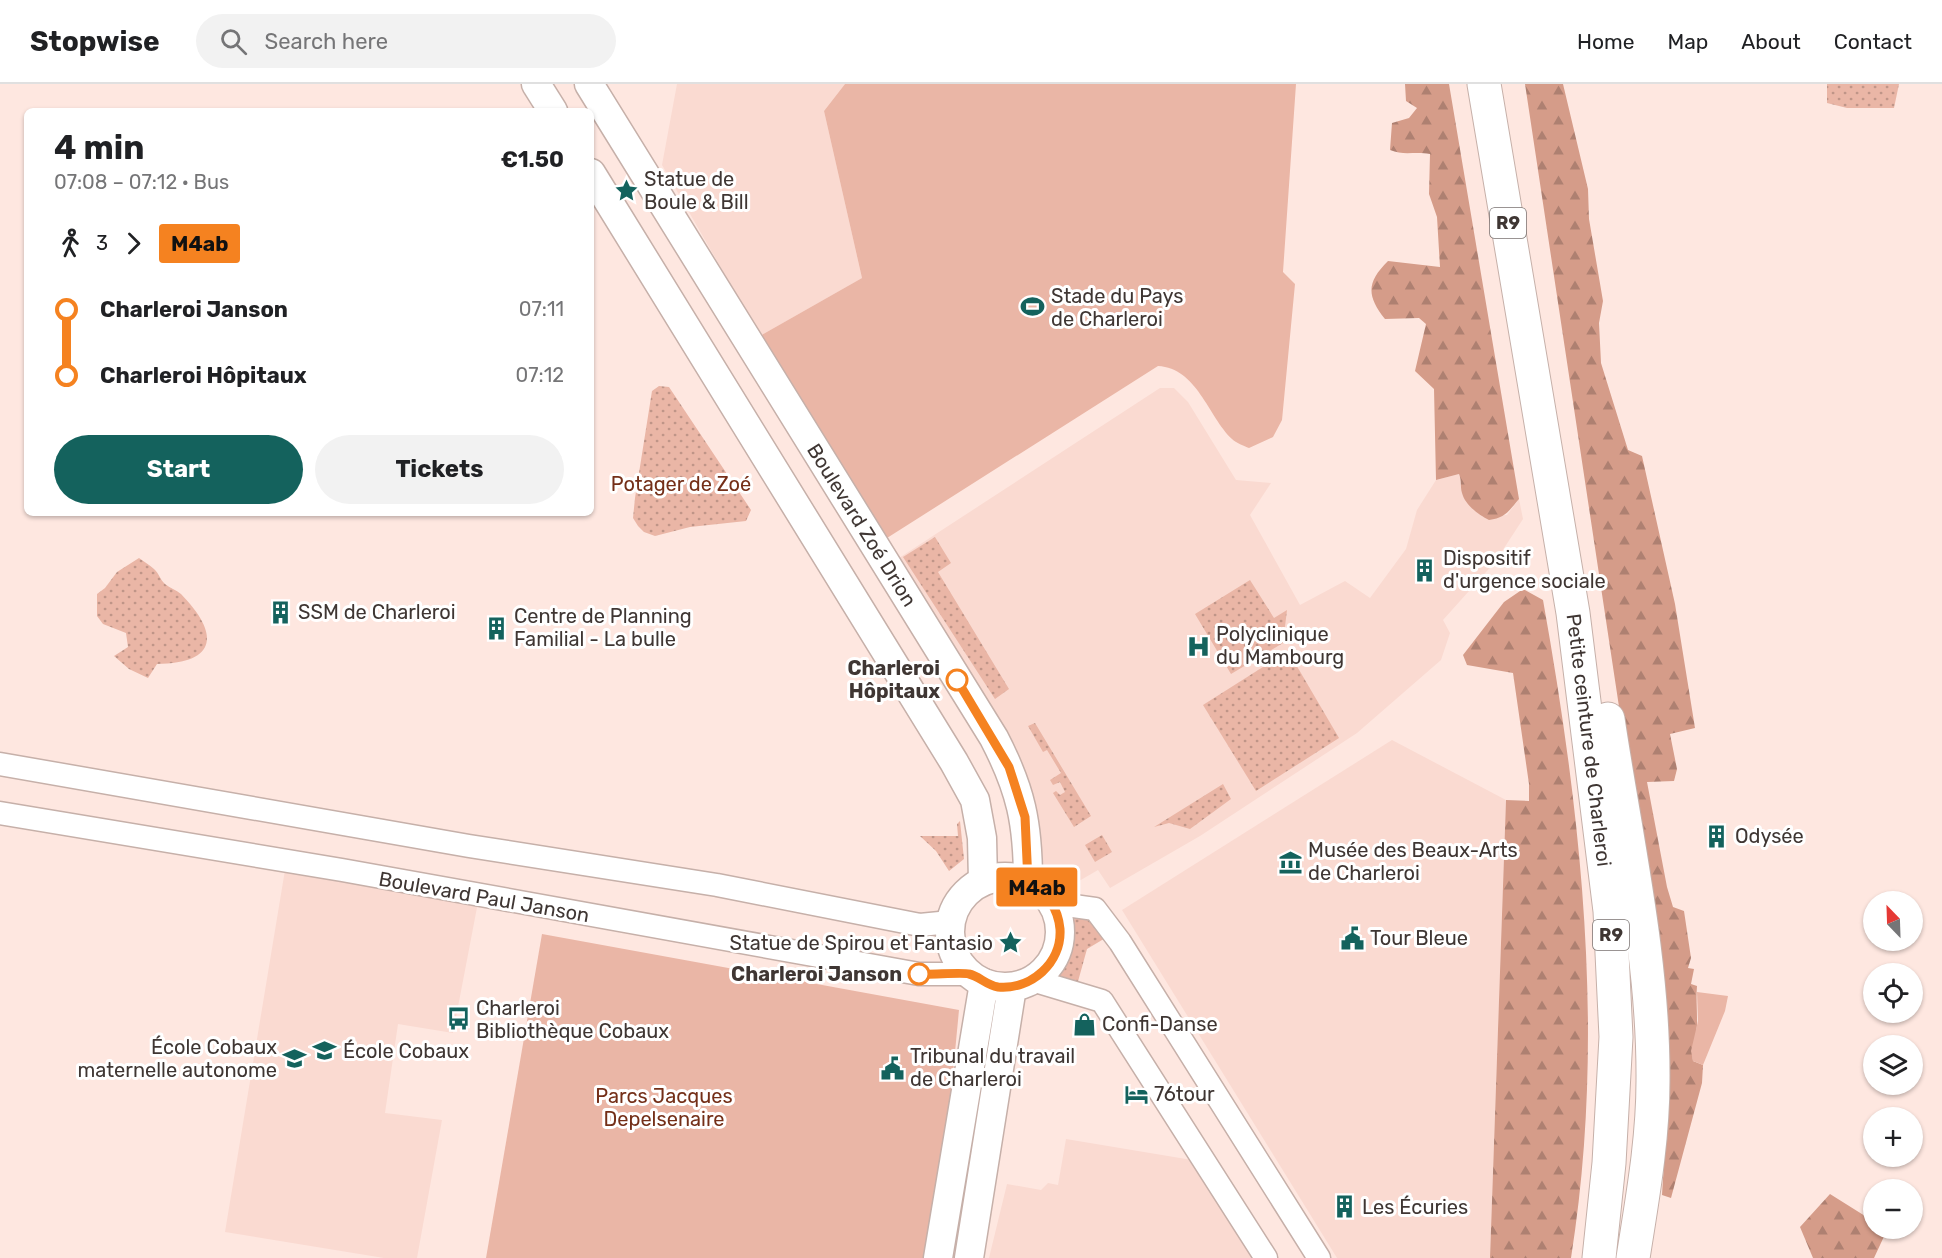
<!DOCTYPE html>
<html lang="en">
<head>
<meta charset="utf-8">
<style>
  :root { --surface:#fff; --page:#f2f2f2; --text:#202124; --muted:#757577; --line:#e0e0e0; --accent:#14625d }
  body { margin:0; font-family:Rubik,sans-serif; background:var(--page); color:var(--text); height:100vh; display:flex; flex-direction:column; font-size:22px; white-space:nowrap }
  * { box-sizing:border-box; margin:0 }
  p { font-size:20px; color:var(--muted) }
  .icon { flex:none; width:33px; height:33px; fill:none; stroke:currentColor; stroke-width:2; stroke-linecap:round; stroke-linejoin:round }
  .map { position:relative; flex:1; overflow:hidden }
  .sheet { position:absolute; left:24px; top:24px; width:570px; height:408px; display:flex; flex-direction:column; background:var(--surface); border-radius:9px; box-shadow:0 2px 4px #0004 }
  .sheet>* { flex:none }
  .badge { padding:0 12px; border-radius:4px; font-size:21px; line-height:39px }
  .needle { width:39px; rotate:337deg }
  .tools { position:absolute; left:1863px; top:807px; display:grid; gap:12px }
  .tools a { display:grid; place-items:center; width:60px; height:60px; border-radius:50%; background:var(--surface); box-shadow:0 2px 4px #0004; font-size:30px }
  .map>.badge { position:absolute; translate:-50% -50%; box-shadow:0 0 0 3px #fff }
  .legs { display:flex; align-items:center; gap:9px; height:66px; padding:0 30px; font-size:20px }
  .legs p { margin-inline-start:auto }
  .head { display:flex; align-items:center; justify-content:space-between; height:102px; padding:0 30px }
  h1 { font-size:33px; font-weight:700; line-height:45px }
  .action { display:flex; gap:12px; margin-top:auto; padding:12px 30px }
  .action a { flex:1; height:69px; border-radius:36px; background:var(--accent); color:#fff; font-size:24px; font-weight:700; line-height:69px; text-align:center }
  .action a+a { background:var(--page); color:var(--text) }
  ul { padding:0 30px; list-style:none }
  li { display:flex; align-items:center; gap:21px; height:66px; font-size:22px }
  li i { display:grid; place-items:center; width:9px; height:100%; margin:0 8px; background:currentColor }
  li i::after { content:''; width:15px; height:15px; margin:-8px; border:4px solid; border-radius:50%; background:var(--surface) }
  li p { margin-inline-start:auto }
  li:first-child i { background:linear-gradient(#0000 50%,currentColor 0) }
  li:last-child i { background:linear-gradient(currentColor 50%,#0000 0) }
  header { display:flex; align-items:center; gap:36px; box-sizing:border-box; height:84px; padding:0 30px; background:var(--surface); border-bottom:2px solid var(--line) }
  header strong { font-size:28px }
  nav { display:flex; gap:33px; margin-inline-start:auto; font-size:21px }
  .search { width:420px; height:54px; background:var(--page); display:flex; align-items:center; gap:15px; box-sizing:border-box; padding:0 21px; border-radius:33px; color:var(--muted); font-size:22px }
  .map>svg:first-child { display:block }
</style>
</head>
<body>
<header>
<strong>Stopwise</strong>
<div class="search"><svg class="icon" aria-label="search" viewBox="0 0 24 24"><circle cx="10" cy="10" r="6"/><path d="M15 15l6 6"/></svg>Search here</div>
<nav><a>Home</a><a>Map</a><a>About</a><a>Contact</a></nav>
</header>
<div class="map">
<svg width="1942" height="1174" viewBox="0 0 1942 1174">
  <defs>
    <pattern id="grass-dots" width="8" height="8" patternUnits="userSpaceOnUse" patternTransform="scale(1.5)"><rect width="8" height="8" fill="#eab6a6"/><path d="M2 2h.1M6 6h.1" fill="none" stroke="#bf9588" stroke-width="1.8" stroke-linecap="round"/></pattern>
    <pattern id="forest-firs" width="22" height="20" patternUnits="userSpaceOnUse" patternTransform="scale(1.5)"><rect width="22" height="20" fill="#d59c89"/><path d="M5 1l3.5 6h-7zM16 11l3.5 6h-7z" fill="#ae8071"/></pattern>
  </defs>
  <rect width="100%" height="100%" fill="#fee7e0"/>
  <g fill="#fadad1">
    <path d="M677,0h168l-21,27 38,167 -102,58 -98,-171z"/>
    <path d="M1160,304h14l14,14 48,78 35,3 -21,32 50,90 45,-24 25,17 36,-49 11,-39 19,-30 23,-6 4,9 -1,10 10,15 11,9 24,-2 12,-16 4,20 -28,43 -52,58 7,13 -9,27 -84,73 -157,103 -90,52 -12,-18 -38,22 -21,-25 -140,-309z"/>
    <path d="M1392,656l114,60 -16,458h-153l-215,-348z"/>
    <path d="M285,786l194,27 -26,136 -55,-9 -13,89 57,7 -25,138h-33l-159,-26z"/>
    <path d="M1066,1055l126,21 60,98h-263l18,-74 34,6 7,-7 10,2z"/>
  </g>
  <g fill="url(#grass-dots)">
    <path d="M1827,0h72l-5,24h-47l-20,-5z"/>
    <path d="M659,302l10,1 82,123 -5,11 -56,6 -35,9 -11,-4 -6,-6 -5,-8 2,-20 17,-107z"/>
    <path d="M935,453l16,26 -13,9 71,117 -14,10 -92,-142z"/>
    <path d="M139,474c5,4 11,7 15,11 5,4 6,11 11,15 5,4 11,6 16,10 38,39 38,69 -24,70l-9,14 -19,-9 -15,-13 14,-9 -2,-14 -23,-9 -6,-8v-22l8,-6 12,-16z"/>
    <path d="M1250,496l24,38 13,-8 -4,33 -52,31 -36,-60z"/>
    <path d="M1288,567l51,87 -83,53 -53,-86z"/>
    <path d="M1035,639l56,93 -17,11 -21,-34 3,-2 4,4 5,-3 -5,-10 -7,3 -3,-5 11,-7 -14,-23 -4,2 -15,-26z"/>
    <path d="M1223,700l8,15 -41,30 -21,-6 -15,4z"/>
    <path d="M960,737l4,38 -15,12 -13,-20 -16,-15h38l-1,-12z"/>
    <path d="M1102,751l10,17 -17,10 -10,-17z"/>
    <path d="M1082,827l25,26 -20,12 -10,36 -18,-7 12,-28 4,-38z"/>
  </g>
  <g fill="url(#forest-firs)">
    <path d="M1405,0h44l70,415c-10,12 -14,19 -30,21 -10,-5 -24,-15 -27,-27 -2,-7 0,-12 -3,-19l-23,6 -2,-91 -19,-18 11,-47 -7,-6 -34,1c-19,-24 -18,-37 3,-58l52,6 -3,-50 -8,-23 1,-40c-15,-3 -26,2 -40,-4l2,-27 17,-5 8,-10 -11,-7z"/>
    <path d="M1525,0h38l25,105 1,30 14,82 -4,22 2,40 27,87 14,6 33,148 20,124 -25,6 7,35 -3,12 -27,1 20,105 6,20 11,4 7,47 -3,10 6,1 -3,15 6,2c-1,12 0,21 0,33 1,15 -6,27 -4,42l10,4 -1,18 -31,115 -9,-3 5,-81 -25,-255z"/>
    <path d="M1523,505l20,11c39,218 63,438 28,658h-81l16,-458 23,1v-17l-16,-111 -46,-8 -4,-10 41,-53z"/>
    <path d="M1830,1110l43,27 1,7 13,2 -13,28h-61l-13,-31z"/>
  </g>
  <g fill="#eab6a6">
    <path d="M845,0h451l-13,188 12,12 -13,136 -9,17 -24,11c-5,-2 -13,-5 -17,-9 -24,-23 -35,-71 -74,-73l-271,172 -127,-202 102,-58 -38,-167z"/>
    <path d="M542,850l417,76 -12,126 -20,122h-441z"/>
    <path d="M1697,908l31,4 -3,15 -22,54 -10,-4 -2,-10 7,-30z"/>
  </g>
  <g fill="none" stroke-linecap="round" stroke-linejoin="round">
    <defs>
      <g id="minor">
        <path d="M0,680l469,82 248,39 203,40 30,-3"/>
        <path d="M0,729l342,57 577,104h50"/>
        <path d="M1052,819l43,6 25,33 199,316"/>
        <path d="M1032,896l70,21 164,257"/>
      </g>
      <g id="major">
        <path d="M536,0l17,27"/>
        <path d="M589,0l405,654c27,52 34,85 34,144"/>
        <path d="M591,89l363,589 21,38 7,38 1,43"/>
        <circle cx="1005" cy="848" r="55"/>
        <path d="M938,1174l46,-275"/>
        <path d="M969,1174l43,-271"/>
      </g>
      <g id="highway">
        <path d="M1484,0l89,529 37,298 6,126 -7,126 -10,95"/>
        <path d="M1608,635c18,120 46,241 45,362 0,60 -11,119 -20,177"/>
      </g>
    </defs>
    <use href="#minor" stroke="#c6b0a9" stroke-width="25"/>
    <use href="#major" stroke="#c6b0a9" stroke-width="31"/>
    <use href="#highway" stroke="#c6b0a9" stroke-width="35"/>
    <use href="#minor" stroke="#fff" stroke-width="22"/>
    <use href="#major" stroke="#fff" stroke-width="28"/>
    <use href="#highway" stroke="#fff" stroke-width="33"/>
  </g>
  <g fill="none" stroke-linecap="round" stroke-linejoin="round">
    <defs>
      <path id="line-1" d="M919,890c11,1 44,-2 50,0 10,2 17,11 29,13 33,3 64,-24 62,-58 -2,-22 -14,-37 -32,-47l-3,-65 -16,-50 -52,-87"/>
    </defs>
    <use href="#line-1" stroke="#fff" stroke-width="14"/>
    <use href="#line-1" stroke="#f58220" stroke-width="9"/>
  </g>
  <defs>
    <symbol id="sight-bare" viewBox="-9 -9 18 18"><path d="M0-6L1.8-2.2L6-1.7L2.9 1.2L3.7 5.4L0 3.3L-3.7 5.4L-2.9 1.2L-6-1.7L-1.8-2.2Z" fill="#14625d" stroke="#fff" stroke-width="2.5" paint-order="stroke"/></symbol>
    <symbol id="stadium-bare" viewBox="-9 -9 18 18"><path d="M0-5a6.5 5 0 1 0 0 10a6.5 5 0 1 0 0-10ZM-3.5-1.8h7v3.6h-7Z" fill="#14625d" stroke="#fff" stroke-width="2.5" paint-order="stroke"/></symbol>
    <symbol id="building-bare" viewBox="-9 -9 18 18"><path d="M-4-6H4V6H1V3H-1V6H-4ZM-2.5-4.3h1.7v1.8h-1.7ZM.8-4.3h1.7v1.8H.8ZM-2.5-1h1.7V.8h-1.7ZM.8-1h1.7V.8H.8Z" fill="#14625d" stroke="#fff" stroke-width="2.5" paint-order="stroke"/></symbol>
    <symbol id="hospital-bare" viewBox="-9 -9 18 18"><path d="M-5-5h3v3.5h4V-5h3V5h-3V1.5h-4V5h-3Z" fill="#14625d" stroke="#fff" stroke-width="2.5" paint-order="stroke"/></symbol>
    <symbol id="museum-bare" viewBox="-9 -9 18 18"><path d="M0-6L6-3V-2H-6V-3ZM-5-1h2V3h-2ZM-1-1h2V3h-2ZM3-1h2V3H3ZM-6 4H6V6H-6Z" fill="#14625d" stroke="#fff" stroke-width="2.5" paint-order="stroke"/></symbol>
    <symbol id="civic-bare" viewBox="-9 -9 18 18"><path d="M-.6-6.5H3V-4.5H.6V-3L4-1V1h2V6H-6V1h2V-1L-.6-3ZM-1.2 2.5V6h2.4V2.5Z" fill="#14625d" stroke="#fff" stroke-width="2.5" paint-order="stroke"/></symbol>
    <symbol id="bus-bare" viewBox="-9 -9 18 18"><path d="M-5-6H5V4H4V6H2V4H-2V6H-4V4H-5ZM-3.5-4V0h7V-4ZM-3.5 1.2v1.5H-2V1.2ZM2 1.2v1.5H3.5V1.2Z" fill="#14625d" stroke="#fff" stroke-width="2.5" paint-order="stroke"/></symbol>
    <symbol id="shop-bare" viewBox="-9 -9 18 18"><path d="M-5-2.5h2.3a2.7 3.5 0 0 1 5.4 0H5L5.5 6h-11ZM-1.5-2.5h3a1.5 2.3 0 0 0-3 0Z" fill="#14625d" stroke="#fff" stroke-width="2.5" paint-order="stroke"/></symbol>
    <symbol id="school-bare" viewBox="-9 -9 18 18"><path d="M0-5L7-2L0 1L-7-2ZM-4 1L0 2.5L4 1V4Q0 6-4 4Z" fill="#14625d" stroke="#fff" stroke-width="2.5" paint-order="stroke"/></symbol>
    <symbol id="hotel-bare" viewBox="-9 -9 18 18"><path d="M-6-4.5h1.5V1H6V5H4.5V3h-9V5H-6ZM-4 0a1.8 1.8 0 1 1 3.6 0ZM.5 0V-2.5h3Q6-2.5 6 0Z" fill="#14625d" stroke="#fff" stroke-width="2.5" paint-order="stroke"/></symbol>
  </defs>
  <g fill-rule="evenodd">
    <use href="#sight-bare" x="610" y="90" width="33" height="33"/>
    <use href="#stadium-bare" x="1016" y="206" width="33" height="33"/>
    <use href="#building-bare" x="1408" y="470" width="33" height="33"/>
    <use href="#building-bare" x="264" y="512" width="33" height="33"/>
    <use href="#building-bare" x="480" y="528" width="33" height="33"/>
    <use href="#hospital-bare" x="1182" y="546" width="33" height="33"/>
    <use href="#building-bare" x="1700" y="736" width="33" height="33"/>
    <use href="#museum-bare" x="1274" y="762" width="33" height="33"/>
    <use href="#civic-bare" x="1336" y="838" width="33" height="33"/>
    <use href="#sight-bare" x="994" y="842" width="33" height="33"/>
    <use href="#bus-bare" x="442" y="918" width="33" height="33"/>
    <use href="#shop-bare" x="1068" y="924" width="33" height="33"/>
    <use href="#school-bare" x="308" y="950" width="33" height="33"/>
    <use href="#school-bare" x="278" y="958" width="33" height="33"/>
    <use href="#civic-bare" x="876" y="968" width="33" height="33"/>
    <use href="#hotel-bare" x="1120" y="994" width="33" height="33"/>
    <use href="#building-bare" x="1328" y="1106" width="33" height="33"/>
  </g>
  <g fill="#fff" stroke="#f58220" stroke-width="3">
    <circle cx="957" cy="596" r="10"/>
    <circle cx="919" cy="890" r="10"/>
  </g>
  <g text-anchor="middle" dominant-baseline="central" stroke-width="6" stroke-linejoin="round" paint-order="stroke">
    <g fill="#fff" stroke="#797270" stroke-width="1.5">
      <rect x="1490" y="124" width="36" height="30" rx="4.5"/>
      <rect x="1593" y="836" width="36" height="30" rx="4.5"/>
    </g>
    <g font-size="18" font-weight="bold" fill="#3f3633">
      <text x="1508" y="139">R9</text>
      <text x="1611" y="851">R9</text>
    </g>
    <g font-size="20" fill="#3f3633" stroke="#fff" text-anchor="start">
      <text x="644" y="95">Statue de<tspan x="644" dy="23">Boule &amp; Bill</tspan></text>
      <text x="1051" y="212">Stade du Pays<tspan x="1051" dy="23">de Charleroi</tspan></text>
      <text x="1443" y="474">Dispositif<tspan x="1443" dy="23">d'urgence sociale</tspan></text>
      <text x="298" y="528">SSM de Charleroi</text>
      <text x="514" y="532">Centre de Planning<tspan x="514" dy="23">Familial - La bulle</tspan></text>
      <text x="1216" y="550">Polyclinique<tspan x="1216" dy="23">du Mambourg</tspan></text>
      <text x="1735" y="752">Odysée</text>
      <text x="1308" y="766">Musée des Beaux-Arts<tspan x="1308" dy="23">de Charleroi</tspan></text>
      <text x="1370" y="854">Tour Bleue</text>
      <text x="993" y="859" text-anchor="end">Statue de Spirou et Fantasio</text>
      <text x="476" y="924">Charleroi<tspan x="476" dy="23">Bibliothèque Cobaux</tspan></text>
      <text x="1102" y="940">Confi-Danse</text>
      <text x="277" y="963" text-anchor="end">École Cobaux<tspan x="277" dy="23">maternelle autonome</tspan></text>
      <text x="343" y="967">École Cobaux</text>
      <text x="910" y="972">Tribunal du travail<tspan x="910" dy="23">de Charleroi</tspan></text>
      <text x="1154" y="1010">76tour</text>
      <text x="1362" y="1123">Les Écuries</text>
    </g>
    <g font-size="20" fill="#742f18" stroke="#fff">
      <text x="681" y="400">Potager de Zoé</text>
      <text x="664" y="1012">Parcs Jacques<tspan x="664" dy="23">Depelsenaire</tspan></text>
    </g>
    <g font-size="20" fill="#3f3633" stroke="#fff">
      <text transform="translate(862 441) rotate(58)">Boulevard Zoé Drion</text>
      <text transform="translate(1589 656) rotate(83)">Petite ceinture de Charleroi</text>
      <text transform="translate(484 813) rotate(10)">Boulevard Paul Janson</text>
    </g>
    <g font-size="20" font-weight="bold" fill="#3f3633" stroke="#fff" text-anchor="end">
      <text x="940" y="584">Charleroi<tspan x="940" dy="23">Hôpitaux</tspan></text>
      <text x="902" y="890">Charleroi Janson</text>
    </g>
  </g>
</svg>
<div class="tools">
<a><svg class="needle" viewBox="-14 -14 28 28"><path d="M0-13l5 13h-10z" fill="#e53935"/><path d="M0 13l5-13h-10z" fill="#757577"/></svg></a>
<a><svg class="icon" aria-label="locate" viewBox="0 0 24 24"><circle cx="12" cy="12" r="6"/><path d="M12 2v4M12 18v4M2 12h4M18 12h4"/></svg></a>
<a><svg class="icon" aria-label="layers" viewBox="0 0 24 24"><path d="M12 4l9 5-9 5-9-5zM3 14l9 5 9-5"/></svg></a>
<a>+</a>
<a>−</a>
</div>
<b class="badge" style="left:1037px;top:803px;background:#f58220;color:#111">M4ab</b>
<section class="sheet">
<div class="head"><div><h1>4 min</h1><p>07:08 – 07:12 · Bus</p></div><b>€1.50</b></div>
<div class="legs"><svg class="icon" aria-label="walk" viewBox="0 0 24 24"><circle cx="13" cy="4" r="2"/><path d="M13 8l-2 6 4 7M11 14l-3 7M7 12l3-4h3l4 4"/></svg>3<svg class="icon" aria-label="forward" viewBox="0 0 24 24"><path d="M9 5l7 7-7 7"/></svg><b class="badge" style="background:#f58220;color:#111">M4ab</b></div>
<ul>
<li><i style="color:#f58220"></i><b>Charleroi Janson</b><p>07:11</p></li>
<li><i style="color:#f58220"></i><b>Charleroi Hôpitaux</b><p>07:12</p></li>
</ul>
<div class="action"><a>Start</a><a>Tickets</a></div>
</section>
</div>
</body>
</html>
